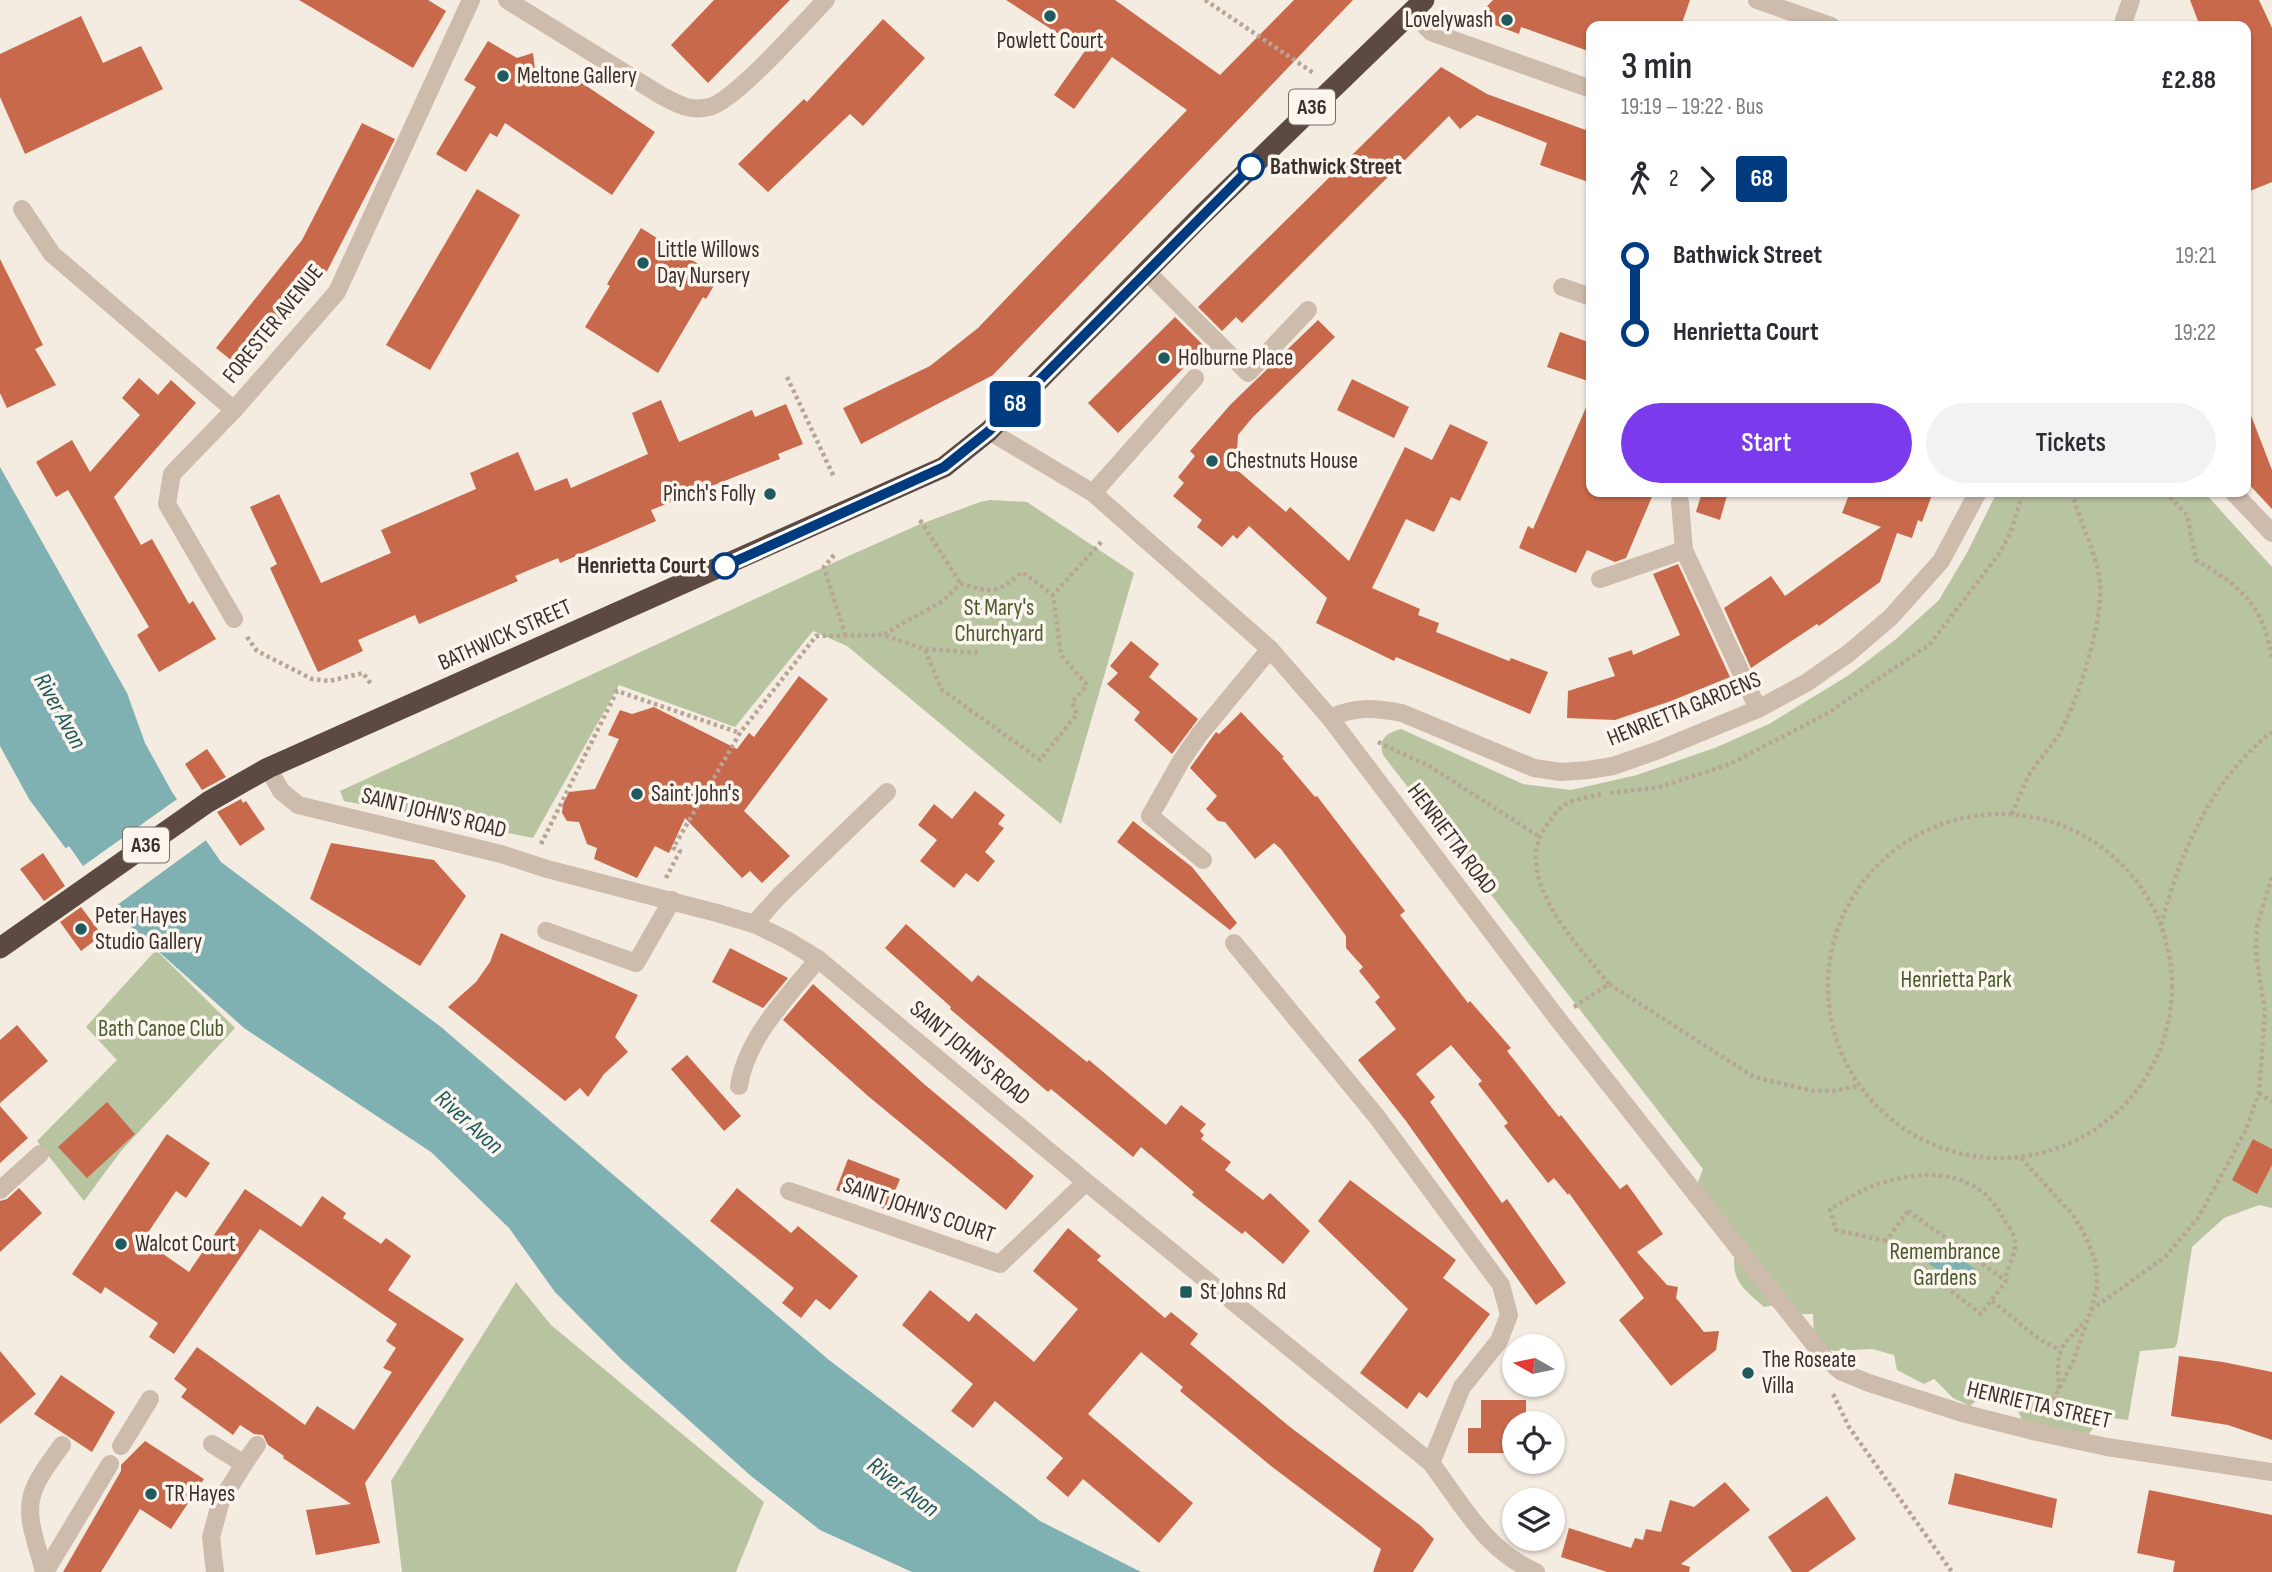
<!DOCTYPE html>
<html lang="en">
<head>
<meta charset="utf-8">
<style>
  :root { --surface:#fff; --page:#f2f2f3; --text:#2b2b33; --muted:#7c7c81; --accent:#7c3aed }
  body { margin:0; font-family:"Sofia Sans Condensed",sans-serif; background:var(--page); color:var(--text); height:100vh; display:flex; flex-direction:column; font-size:26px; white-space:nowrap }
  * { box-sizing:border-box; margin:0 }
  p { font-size:23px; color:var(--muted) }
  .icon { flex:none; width:38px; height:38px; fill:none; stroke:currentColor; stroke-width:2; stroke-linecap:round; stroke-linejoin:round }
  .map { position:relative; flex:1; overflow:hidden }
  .drawer { position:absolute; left:1586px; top:21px; width:665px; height:476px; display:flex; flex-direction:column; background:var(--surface); border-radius:14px; box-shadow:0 2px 5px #0004 }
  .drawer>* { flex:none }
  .badge { padding:0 14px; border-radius:5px; font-size:24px; line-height:46px }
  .needle { width:46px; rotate:279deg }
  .fabs { position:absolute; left:1502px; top:1334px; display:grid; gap:14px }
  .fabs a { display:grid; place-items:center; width:63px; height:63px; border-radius:50%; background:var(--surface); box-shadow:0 2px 5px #0004; font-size:35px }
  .map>.badge { position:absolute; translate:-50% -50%; box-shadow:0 0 0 4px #fff }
  .legs { display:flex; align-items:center; gap:10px; height:77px; padding:0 35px; font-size:23px }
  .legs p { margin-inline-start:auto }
  .head { display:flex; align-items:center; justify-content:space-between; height:119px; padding:0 35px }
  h1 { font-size:38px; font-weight:600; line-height:52px }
  .action { display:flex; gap:14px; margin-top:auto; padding:14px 35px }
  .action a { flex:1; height:80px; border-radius:42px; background:var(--accent); color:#fff; font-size:28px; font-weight:600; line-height:80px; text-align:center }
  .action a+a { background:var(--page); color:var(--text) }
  ul { padding:0 35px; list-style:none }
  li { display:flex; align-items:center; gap:24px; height:77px; font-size:26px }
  li i { display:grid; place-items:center; width:10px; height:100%; margin:0 9px; background:currentColor }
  li i::after { content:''; width:18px; height:18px; margin:-9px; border:5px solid; border-radius:50%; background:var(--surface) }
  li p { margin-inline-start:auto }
  li:first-child i { background:linear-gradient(#0000 50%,currentColor 0) }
  li:last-child i { background:linear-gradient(currentColor 50%,#0000 0) }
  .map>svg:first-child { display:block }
</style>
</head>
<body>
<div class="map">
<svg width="2272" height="1572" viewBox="0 0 2272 1572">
  <rect width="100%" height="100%" fill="#f4ebe1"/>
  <g fill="#b8c4a0">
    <path d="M1997,492h207l68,75v641l-13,-3 -35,13 -32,29 -15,97 -3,4 -34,3 -12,69 -31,-4v7l-9,12 -66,-15 -7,-16 -16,-8 -16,-1 -13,11 -17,-8 -19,-19 -10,5 -27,-14 -3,-15 -22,-6 -37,2 -16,-3 -5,-7 -1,-27h-14l-13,-11 -22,4c-29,-25 -35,-31 -26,-70l-42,-50 7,-18 -320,-414c-5,-16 3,-22 18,-26l122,55 48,6 66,-15 80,-28 52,-23 80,-49 47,-36 43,-39 29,-49z"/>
    <path d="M990,500l37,2 107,71 -73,251 -214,-178 -34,-15 -78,96 -116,-42 -86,153 -189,-37 -4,-10 484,-224 94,-42 62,-23z"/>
    <path d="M156,950l79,78 -114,123 -37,50 -47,-60 80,-81 -31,-33z"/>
    <path d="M516,1282l35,43 213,177 -28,70h-334l-11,-91z"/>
  </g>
  <g fill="#7fb0b2">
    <path d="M0,467l127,226 18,50 27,49 49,70 220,165 388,333 211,161 101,51h-229l-92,-42 -69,-54 -128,-115 -68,-69 -46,-64 -78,-76 -187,-124 -134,-120 -81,-109 -29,-53z"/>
    <path d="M1942,1243l34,27 -14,18 -35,-26z"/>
  </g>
  <path fill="#f4ebe1" d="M180,797l29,41 -100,73 -46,-61 6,-4 14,20z"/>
  <g fill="#c8694b">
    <path d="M299,0h129l18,11 -33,57z"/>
    <path d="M714,0h76l-82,83 -37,-38z"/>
    <path d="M1006,0h109l105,75 74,-75h59l-360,375 -132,69 -18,-36 87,-42 48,-38 209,-218 -75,-53 -38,52 -20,-14 31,-44z"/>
    <path d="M1493,0h197l-9,26h-90v26l-70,-25 -2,7 -43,-16z"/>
    <path d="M2190,0h69l13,28v154l-27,11v-167h-45z"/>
    <path d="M81,16l22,47 38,-17 22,43 -138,65 -25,-57v-43z"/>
    <path d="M883,19l42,39 -62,68 -13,-12 -82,78 -30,-28 66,-65 3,3z"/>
    <path d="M488,41l29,17 16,-5 2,16 28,16 7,-10 85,57 -43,63 -107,-72 -8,14 -7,-4 -24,39 -30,-18 40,-67 -12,-7z"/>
    <path d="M1441,67l46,27 104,38v51l-51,-18 7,-22 -70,-28 -17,14 -11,-13 -207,207 -6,-6 -14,14 -24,-24z"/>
    <path d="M362,123l33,16 -70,136 -79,97 -30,-24 86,-108z"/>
    <path d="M477,189l43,26 -90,155 -44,-25z"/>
    <path d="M641,228l78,49 -13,22 -3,-2 -45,76 -73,-46 25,-41 -3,-2z"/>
    <path d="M0,259l43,86 -8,4 21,36 -49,23 -7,-15z"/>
    <path d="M1175,317l30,30 -87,86 -30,-30z"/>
    <path d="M1318,320l17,17 -83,81 -14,17 -2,34 50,43 4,-5 59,54 56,-114 27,13 18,-36 38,18 -28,59 -9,-4 -17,35 -28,-13 -34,69 48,21 -2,6 21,8 -3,9 73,29 2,-3 37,14 -18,42 -134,-57 -2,4 -78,-38 11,-25 -78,-72 -12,13 -4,-4 -11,12 -25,-20 5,-7 -29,-24 11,-13 -6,-6 17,-21 -5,-5 41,-47z"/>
    <path d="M1560,332l31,11v39l-44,-15z"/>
    <path d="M139,378l19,17 13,-15 25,23 -82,94 27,48 11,-6 37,65 4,-3 23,38 -57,33 -22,-37 12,-8 -81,-137 -12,7 -20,-35 36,-22 18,32 50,-57 -18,-17z"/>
    <path d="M1352,379l57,28 -15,31 -57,-28z"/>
    <path d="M1591,396v96h63l-28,66 -11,4 -28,-12 -11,23 -57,-25 9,-22 5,3z"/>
    <path d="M661,400l18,42 73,-32 3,7 31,-13 17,40 -25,10 2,5 -129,51 5,11 -96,42 -2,-5 -43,18 3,5 -99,43 -4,-9 -57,25 5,11 -45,21 -48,-104 7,-4 -27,-57 29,-13 42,89 70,-30 -10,-23 95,-41 -6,-16 48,-21 17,39 32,-13 4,10 77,-34 -16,-41z"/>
    <path d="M2245,405h2l25,65v39l-27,-29z"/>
    <path d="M1702,492h26l-8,28 -24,-8z"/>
    <path d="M1850,492h83l-11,30 -4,-2 -6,18 -15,-5 -17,49 -61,44 -2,-2 -66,44 -27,-60 47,-32 14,20 96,-69 -39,-14z"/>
    <path d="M1678,564l52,113 -59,24 -56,19 -48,-2 1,-27 47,-15 -7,-18 24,-8 1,5 47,-20 -27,-61z"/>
    <path d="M1131,641l28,23 -10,13 49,42 -26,35 -38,-34 6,-8 -33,-28 11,-11 -8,-7z"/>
    <path d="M799,676l29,23 -84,112 46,45 -28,27 -12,-12 -8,7 -57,-60 -16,35 -14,-7 -18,32 -43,-19 3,-11 -10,-4 -8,-22 -12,-1 -5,-8 1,-9 6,-12 26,-3 24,-50 -11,-4 12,-25 12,4 22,-7 83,42 12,-16 5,4z"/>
    <path d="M1241,712l43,45 -2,1 33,39 2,-1 88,115 -5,4 68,88 2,-2 41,47 -4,3 52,66 2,-2 59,74 7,-5 36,50 -26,18 30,33 11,2 -2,11 28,34 15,-1 -3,19 -45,36 -52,-66 25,-22 -75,-105 -1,2 -14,-17 -6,5 -44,-57 4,-3 -30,-39 4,-3 -31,-36 -35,29 19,23 -5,5 72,101 5,-4 59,84 -30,22 -130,-184 -48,-61 38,-31 -21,-27 5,-5 -21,-26 4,-4 -17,-19v-12l-65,-87 -7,-6 -19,16 -30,-37 -7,-1 -12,-12 11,-13 -27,-28 26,-36 3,2z"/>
    <path d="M207,749l19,28 -24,13 -17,-26z"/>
    <path d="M975,791l30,24 -7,9 6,4 -19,24 10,9 -17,21 -12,-9 -12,15 -34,-27 17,-21 -19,-15 16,-21 18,15z"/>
    <path d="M241,799l2,4 3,-2 19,28 -25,17 -23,-34z"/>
    <path d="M1133,821l59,46 45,56 -7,7 -113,-88z"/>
    <path d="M331,843l103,17 32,36 -46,70 -110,-67z"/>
    <path d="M43,853l22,33 -21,15 -24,-32z"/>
    <path d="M81,907l21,28 -21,16 -21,-29z"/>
    <path d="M906,924l66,58 6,-7 109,87 2,-2 77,65 15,-20 25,19 -6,7 4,4 -3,4 30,23 -6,8 38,30 7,-7 40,38 -27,33 -38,-33 -3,3 -50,-39 2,-3 -53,-45 -8,10 -82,-68 -3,3 -98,-83 1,-2 -66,-59z"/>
    <path d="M501,933l137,62 -23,42 13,15 -24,22 -16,23 -8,-9 -15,13 -117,-94 28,-25 14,-20z"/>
    <path d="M730,948l58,30 -25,30 -51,-26z"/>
    <path d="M813,984l111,100 110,92 -28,34 -138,-114 -85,-76z"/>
    <path d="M17,1025l31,36 -48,42v-63z"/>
    <path d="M687,1055l54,61 -17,15 -53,-62z"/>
    <path d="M107,1102l28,32 -48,44 -29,-31z"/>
    <path d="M0,1106l28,32 -28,25z"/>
    <path d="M167,1134l43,29 -24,35 -10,-7 -33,49 46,32 56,-83 56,38 21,-31 24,17 -3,5 38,26 5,-6 25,18 -23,34 76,49 -99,144 15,60 -64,12 -10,-45 45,-6 -68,-46 1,-2 -16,-11 -5,-10 -9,-1 -14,-9 -7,10 -52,-38 6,-8 -13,-10 23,-32 108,78 12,-19 37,24 38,-58 -9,-4 13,-20 -10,-7 11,-17 -137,-95 -86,125 -25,-17 9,-14 -53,-36 -4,7 -29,-20z"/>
    <path d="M2253,1139l19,10v16l-15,29 -25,-14z"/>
    <path d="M848,1159l52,20 -13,31 -51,-20z"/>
    <path d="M1350,1180l106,80 -13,18 47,36 -63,84 -8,-6 -12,17 -47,-36 48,-64 -90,-88z"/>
    <path d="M19,1188l23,25 -42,39v-51l7,-2z"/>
    <path d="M737,1188l54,45 7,-7 60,50 -28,34 -14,-11 -15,19 -19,-15 12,-15 -84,-67z"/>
    <path d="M1068,1228l33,28 -4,4 68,58 6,-6 27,22 -8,10 100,83 131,99 13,13 -21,33h-40l8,-23 -110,-83 -91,-75 3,-4 -42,-35 -53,62 105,89 -34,40 -76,-64 -15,18 -22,-19 17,-20 -68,-57 -22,27 -22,-17 22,-27 -71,-59 28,-35 39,32 7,-9 58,49 44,-53 -45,-38z"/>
    <path d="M0,1351l36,43 -36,30z"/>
    <path d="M2179,1356l44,6 49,10v68l-44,-15 -57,-9z"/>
    <path d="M61,1375l54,37 -23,40 -58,-38z"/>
    <path d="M1481,1400h45v23h-12v30h-46v-25h13z"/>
    <path d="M145,1441l59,38 -33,50 -31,-20 -39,63h-38l58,-101v-6z"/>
    <path d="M1955,1473l102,26 -5,29 -104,-24z"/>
    <path d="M1725,1482l25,28 -69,54 9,3 -1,5h-82l-46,-15 8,-29 62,20 4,-10 8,2 3,-11 15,3 9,-32 24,7z"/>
    <path d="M2149,1490l123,25v57h-99l2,-11 -38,-8z"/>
    <path d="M1827,1496l29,43 -48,33h-16l-24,-35z"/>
  </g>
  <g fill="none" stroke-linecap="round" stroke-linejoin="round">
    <g stroke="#b9a596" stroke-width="4.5" stroke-dasharray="3.5 3.5" stroke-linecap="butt">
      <path d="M1205,0l110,74"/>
      <path d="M787,377l47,100"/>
      <path d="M2165,492l22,23 9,45c45,27 66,43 76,97"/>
      <path d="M920,520l41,64"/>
      <path d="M834,555l-10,12 21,67"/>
      <path d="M884,634l57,-32 20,-18c32,9 35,10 61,-12l31,23"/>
      <path d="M247,637l10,14 55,28 17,2 34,-8 8,11"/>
      <path d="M925,650l16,39 99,71 37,-46 -5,-12 15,-17 -26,-30 -8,-60 50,-55"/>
      <path d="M1378,742l53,25 109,70"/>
      <path d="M1610,793l50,-6 70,-23 98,-51 102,-69 69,-90 11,-20 13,-42"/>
      <path d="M1601,794c-9,3 -22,4 -31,8 -12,5 -19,17 -26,27 -31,52 35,117 65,155"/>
      <path d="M2012,814c6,-14 12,-31 20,-44 8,-12 18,-22 26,-34 19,-31 46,-117 42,-153 -4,-32 -20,-60 -28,-91"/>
      <circle cx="2000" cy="986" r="172"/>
      <path d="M541,844l76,-153 123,42"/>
      <path d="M666,878l14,-27 -7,-3 67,-115 76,-97 67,-1 42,14 56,4"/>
      <path d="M2161,925c19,-72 51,-147 111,-193"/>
      <path d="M1574,1007l35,-23 145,93 59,14h20l26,-5"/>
      <path d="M2259,1093l13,9"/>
      <path d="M2021,1158l51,56 14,23 10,26 1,25 -6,22 -18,52 -26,50"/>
      <path d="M1908,1211l98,70 -25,33 -95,-73z"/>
      <path d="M1886,1241l-50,-11 -6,-21c14,-8 28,-17 43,-23 47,-17 102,-19 129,30 4,7 11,16 13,24 3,13 -9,25 -9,41"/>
      <path d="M1992,1301l46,37 21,12"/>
      <path d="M2091,1310l74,-53 33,-39 47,-86 14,-39 6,-82 -9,-55 1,-31 15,-48"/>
      <path d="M2059,1389c-3,-42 0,-39 27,-69"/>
      <path d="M1833,1394l16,33 103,145"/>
    </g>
    <g stroke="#cdbbac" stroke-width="18">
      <path d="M507,0l155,96c16,8 28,16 47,11 25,-5 95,-85 117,-107"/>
      <path d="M1757,0l74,26"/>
      <path d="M1412,13l19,19 160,57"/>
      <path d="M2122,26l9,-26"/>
      <path d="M22,209l30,45 182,156"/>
      <path d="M1146,271l102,102 60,-63"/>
      <path d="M1562,287l29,10"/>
      <path d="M989,431l104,62 177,156 60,69 227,300 268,340 17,14 27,11 93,30 75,19 70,15 165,25"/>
      <path d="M2233,492l39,41"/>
      <path d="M1093,493l102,-115"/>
      <path d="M1680,502l4,48 74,159"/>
      <path d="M1600,579l84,-29"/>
      <path d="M234,619l-67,-115 5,-30 62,-64 103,-118 134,-292"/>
      <path d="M1330,718c25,-12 45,-10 72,-5l132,55 27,4 27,-2 25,-4 43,-15 102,-42 48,-26 43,-30 42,-36 50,-56 37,-69"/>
      <path d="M268,768l13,23 17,14 203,49 46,15 170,44 37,11 33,16 31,19 268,223 345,281c31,41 55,88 105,109"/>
      <path d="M1203,860l-53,-44 31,-55 18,-26 71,-86"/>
      <path d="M754,924l25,-28 108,-104"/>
      <path d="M546,931l90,32 36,-63"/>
      <path d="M1234,943l143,174 124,168 8,30 -10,26 -37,46 -31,76"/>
      <path d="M739,1086c8,-50 49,-89 79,-127"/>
      <path d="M0,1190l40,-36"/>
      <path d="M789,1191l211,73 86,-82"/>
      <path d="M212,1444l32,20 -23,37 -10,36 4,35"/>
      <path d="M121,1446l29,-47"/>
      <path d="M244,1464l13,-19"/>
      <path d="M44,1572c-6,-27 -22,-58 -9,-85 6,-15 18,-29 27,-42"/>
      <path d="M45,1572l65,-108"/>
    </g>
    <path stroke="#5c4a42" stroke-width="21" d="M0,948l208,-146 60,-34 676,-301 45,-36 212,-215 223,-216"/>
  </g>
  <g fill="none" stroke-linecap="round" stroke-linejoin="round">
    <defs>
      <path id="line-1" d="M725,566l219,-99 45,-36 262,-264"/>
    </defs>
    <use href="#line-1" stroke="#fff" stroke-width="16"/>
    <use href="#line-1" stroke="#003b80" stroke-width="10"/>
  </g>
  <g fill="#1f5a5e" stroke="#fbf5ee" stroke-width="2.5">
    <circle cx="1050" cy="16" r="7"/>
    <circle cx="1507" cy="20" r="7"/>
    <circle cx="503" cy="76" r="7"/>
    <circle cx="643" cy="263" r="7"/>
    <circle cx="1164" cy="358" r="7"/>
    <circle cx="1212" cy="461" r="7"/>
    <circle cx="770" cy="494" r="7"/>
    <circle cx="637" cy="794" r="7"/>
    <circle cx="81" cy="929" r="7"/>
    <circle cx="121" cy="1244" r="7"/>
    <rect x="1179" y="1285" width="14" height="14" rx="3.5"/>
    <circle cx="1748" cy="1373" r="7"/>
    <circle cx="151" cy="1494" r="7"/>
  </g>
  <g fill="#fff" stroke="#003b80" stroke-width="3.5">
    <circle cx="1251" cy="167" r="12"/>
    <circle cx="725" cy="566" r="12"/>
  </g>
  <g text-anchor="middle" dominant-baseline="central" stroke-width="7" stroke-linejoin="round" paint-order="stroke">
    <g fill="#fbf5ee" stroke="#756b66" stroke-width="2">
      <rect x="1289" y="89.5" width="46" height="35" rx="5"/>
      <rect x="123" y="827.5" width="46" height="35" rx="5"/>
    </g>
    <g font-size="21" font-weight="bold" fill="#3b302b">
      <text x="1312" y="107">A36</text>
      <text x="146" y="845">A36</text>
    </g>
    <g font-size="23" fill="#3b302b" stroke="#fbf5ee" text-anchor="start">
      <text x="1493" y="20" text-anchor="end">Lovelywash</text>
      <text x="1050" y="41" text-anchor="middle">Powlett Court</text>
      <text x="517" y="76">Meltone Gallery</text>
      <text x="657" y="250">Little Willows<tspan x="657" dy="26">Day Nursery</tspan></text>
      <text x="1178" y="358">Holburne Place</text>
      <text x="1226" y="461">Chestnuts House</text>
      <text x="756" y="494" text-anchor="end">Pinch's Folly</text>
      <text x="651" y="794">Saint John's</text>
      <text x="95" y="916">Peter Hayes<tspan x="95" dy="26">Studio Gallery</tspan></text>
      <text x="135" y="1244">Walcot Court</text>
      <text x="1200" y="1292">St Johns Rd</text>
      <text x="1762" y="1360">The Roseate<tspan x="1762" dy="26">Villa</tspan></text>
      <text x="165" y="1494">TR Hayes</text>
    </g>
    <g font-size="23" font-weight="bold" fill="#3b302b" stroke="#fbf5ee" text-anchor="start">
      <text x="1270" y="167">Bathwick Street</text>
      <text x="706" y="566" text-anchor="end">Henrietta Court</text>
    </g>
    <g font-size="23" fill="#3b302b" stroke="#fbf5ee">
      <text transform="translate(273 324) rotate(-51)">FORESTER AVENUE</text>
      <text transform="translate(505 635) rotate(-24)">BATHWICK STREET</text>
      <text transform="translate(1684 709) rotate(-22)">HENRIETTA GARDENS</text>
      <text transform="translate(434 813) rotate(14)">SAINT JOHN'S ROAD</text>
      <text transform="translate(1452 839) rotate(53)">HENRIETTA ROAD</text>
      <text transform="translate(970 1053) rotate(40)">SAINT JOHN'S ROAD</text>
      <text transform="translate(919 1210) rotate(19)">SAINT JOHN'S COURT</text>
      <text transform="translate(2039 1405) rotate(13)">HENRIETTA STREET</text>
    </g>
    <g font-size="23" fill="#4a5a2e" stroke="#fbf5ee">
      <text x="999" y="608">St Mary's<tspan x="999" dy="26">Churchyard</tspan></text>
      <text x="1956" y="980">Henrietta Park</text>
      <text x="161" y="1029">Bath Canoe Club</text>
      <text x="1945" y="1252">Remembrance<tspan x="1945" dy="26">Gardens</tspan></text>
    </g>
    <g font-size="24" font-style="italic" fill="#1f5a5e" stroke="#fbf5ee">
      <text transform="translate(60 711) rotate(61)">River Avon</text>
      <text transform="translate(469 1122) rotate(42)">River Avon</text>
      <text transform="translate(903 1487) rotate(37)">River Avon</text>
    </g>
  </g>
</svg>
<div class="fabs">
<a><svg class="needle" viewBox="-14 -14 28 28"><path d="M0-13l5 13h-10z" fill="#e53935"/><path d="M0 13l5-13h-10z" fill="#7c7c81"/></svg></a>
<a><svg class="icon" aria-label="locate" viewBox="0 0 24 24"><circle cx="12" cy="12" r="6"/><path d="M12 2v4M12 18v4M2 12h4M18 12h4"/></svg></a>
<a><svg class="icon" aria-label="layers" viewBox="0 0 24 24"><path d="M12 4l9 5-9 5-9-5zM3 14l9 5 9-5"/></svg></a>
</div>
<b class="badge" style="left:1015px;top:404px;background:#003b80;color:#fff">68</b>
<section class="drawer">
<div class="head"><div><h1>3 min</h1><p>19:19 – 19:22 · Bus</p></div><b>£2.88</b></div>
<div class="legs"><svg class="icon" aria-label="walk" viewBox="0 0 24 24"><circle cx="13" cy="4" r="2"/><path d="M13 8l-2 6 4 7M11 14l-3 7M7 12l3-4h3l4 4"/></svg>2<svg class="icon" aria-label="forward" viewBox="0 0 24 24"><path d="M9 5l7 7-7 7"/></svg><b class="badge" style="background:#003b80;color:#fff">68</b></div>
<ul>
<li><i style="color:#003b80"></i><b>Bathwick Street</b><p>19:21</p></li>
<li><i style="color:#003b80"></i><b>Henrietta Court</b><p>19:22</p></li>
</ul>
<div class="action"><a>Start</a><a>Tickets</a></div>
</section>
</div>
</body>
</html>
